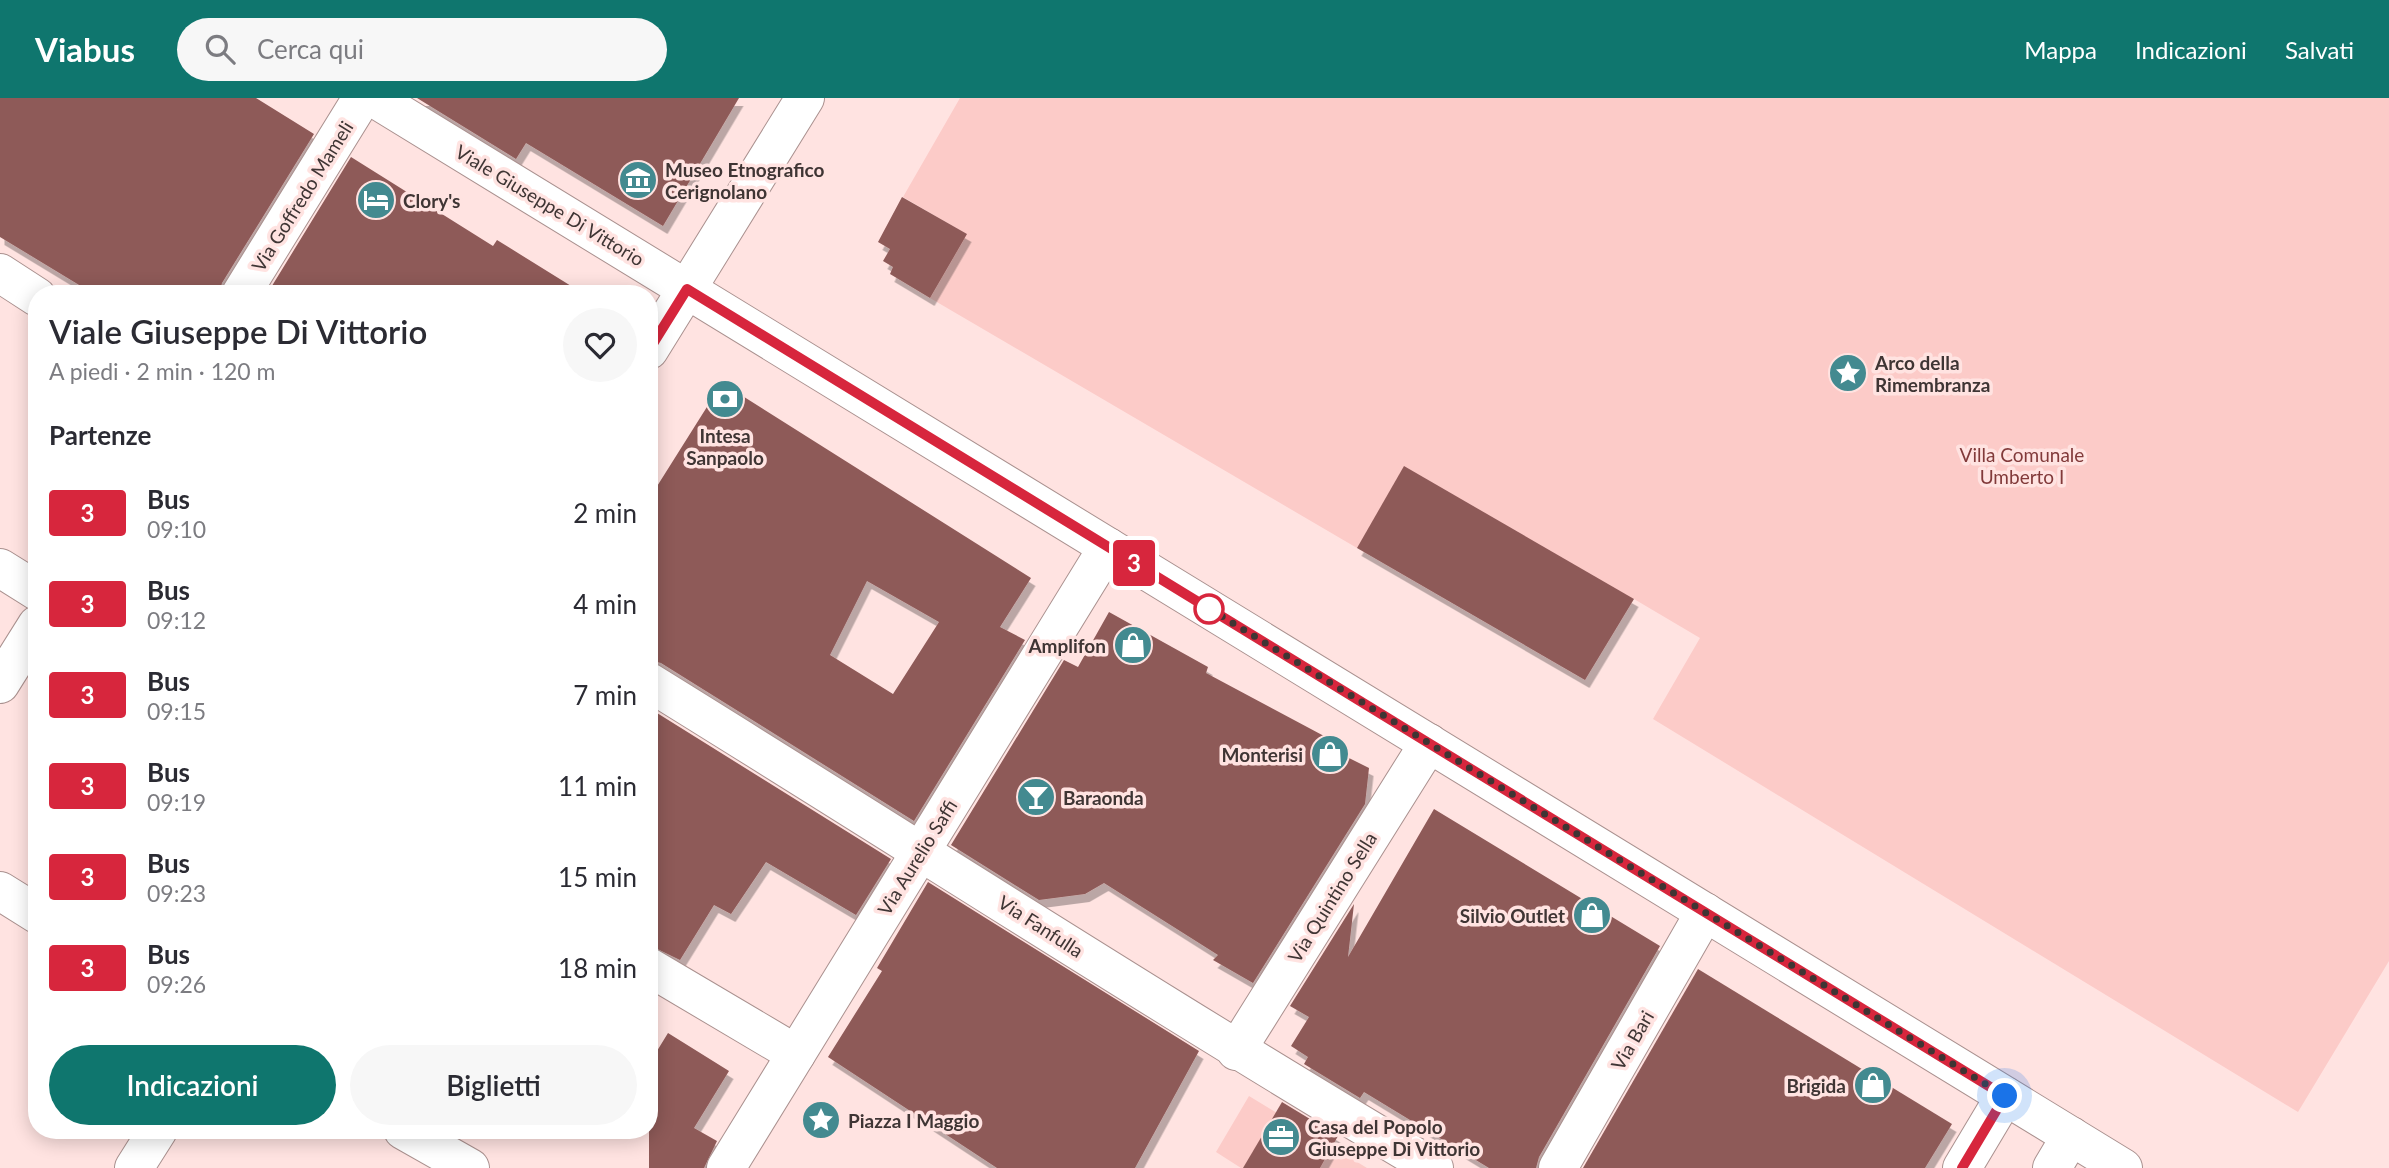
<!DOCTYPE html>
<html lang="it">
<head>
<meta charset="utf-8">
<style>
  :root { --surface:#fff; --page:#f7f7f7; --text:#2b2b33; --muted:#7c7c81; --accent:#0f766e }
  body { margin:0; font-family:Lato,sans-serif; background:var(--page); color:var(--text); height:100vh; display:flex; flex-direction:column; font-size:26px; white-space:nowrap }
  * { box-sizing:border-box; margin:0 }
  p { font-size:23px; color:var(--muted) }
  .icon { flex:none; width:38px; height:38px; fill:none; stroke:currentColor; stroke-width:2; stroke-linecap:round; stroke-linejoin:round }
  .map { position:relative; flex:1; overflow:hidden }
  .details { position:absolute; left:28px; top:187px; width:630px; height:854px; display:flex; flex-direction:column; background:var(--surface); border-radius:28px; box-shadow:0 4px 18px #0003 }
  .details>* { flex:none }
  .badge { padding:0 14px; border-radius:5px; font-size:24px; line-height:46px }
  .you { position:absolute; width:35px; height:35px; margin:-18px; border:5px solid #fff; border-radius:50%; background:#1a73e8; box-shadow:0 0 0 10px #1a73e833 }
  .map>.badge { position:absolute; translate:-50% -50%; box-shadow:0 0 0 4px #fff }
  h2 { padding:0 21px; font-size:26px; line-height:63px }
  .round { display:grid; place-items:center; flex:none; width:74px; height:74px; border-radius:37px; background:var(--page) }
  .headline { display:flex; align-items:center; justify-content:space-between; height:119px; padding:0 21px }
  h1 { font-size:33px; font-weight:600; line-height:52px }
  .primary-button { display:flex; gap:14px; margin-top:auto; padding:14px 21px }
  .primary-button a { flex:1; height:80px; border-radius:42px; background:var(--accent); color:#fff; font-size:28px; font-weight:600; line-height:80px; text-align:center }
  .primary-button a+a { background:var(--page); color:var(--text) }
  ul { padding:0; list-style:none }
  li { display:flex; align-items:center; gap:21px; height:91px; padding:0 21px }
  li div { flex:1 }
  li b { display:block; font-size:26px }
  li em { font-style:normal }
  li .badge { min-width:77px; font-weight:700; text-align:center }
  header { display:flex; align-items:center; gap:42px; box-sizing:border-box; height:98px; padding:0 35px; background:var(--accent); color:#fff }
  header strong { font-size:33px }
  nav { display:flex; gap:38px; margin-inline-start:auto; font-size:24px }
  .search { width:490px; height:63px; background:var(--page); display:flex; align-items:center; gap:18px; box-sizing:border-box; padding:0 24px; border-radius:38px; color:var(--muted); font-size:26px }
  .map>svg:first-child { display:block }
</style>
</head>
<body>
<header>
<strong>Viabus</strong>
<div class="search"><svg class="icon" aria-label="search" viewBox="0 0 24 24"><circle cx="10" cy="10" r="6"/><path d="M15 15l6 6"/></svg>Cerca qui</div>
<nav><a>Mappa</a><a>Indicazioni</a><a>Salvati</a></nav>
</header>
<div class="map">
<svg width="2389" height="1070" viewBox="0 0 2389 1070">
  <defs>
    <filter id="shadow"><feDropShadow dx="4.5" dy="8" stdDeviation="0" flood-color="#0004"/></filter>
  </defs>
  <rect width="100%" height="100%" fill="#ffe3e1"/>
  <g fill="#fccbc8">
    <path d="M960,0h1429v863l-91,151 -645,-393 47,-81 -66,-39 -277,-51 -427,-250 36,-64 -63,-37z"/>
    <path d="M1249,998l118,72h-47l8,-14 -87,14 -25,-16z"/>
  </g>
  <g fill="#8e5a58" fill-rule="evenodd" filter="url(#shadow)">
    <path d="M0,0h256l58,36 -92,149 -3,11h-125l-94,-57z"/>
    <path d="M417,0h322l-76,128 -137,-83 -10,16z"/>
    <path d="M351,59l142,89 4,-6 87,54h-317z"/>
    <path d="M902,99l65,37 -37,64 -40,-24 3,-7 -10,-6 7,-12 -12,-7z"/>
    <path d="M722,285l309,195 -31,49 25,13 -111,181 -253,-158 -12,-3v-161zM867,483l72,41 -46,72 -63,-39z"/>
    <path d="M1404,368l230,133 -49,81 -228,-132z"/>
    <path d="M1109,514l99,55 -2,6 133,71 -4,7 34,17 -4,36 -112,179 -40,-23 5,-5 -114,-72 -19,11 -46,6 -88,-55 113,-185 14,7z"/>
    <path d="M649,610l242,151 -35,56 -90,-53 -35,52 -17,-9 -34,55 -31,-15z"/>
    <path d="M1434,711l226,137 -121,211 -3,11h-47l-125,-76 -4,6 -56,-34 4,-7 -17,-11 18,-29 -19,-11 64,-102 -6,53z"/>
    <path d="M928,784l271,169 -64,117h-138l-169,-111 54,-86 -5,-3z"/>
    <path d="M1698,871l254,155 -27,44h-342z"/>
    <path d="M668,935l61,38 -35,57 23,13 -13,27h-55v-104z"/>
    <path d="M1282,1004l56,34 -18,32h-77z"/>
  </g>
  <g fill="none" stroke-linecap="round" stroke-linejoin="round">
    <defs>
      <g id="minor">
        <path d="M374,0l1749,1070"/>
        <path d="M0,175l37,24"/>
        <path d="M241,196l121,-196"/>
        <path d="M649,252l156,-252"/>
        <path d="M0,470l37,23"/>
        <path d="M649,584c262,162 520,329 785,486"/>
        <path d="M0,586l37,-59"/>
        <path d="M0,793l37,23"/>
        <path d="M649,869l147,87"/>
        <path d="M1236,953l193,-308"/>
        <path d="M403,1032l67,38"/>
        <path d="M134,1070l24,-38"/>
        <path d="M726,1070l382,-621"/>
        <path d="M1558,1070l147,-256"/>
        <path d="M1962,1070l43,-72"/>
        <path d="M2052,1070l19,-32"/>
      </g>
    </defs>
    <use href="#minor" stroke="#aa918f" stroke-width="40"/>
    <use href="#minor" stroke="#fff" stroke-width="38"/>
  </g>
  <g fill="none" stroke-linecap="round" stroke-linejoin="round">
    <defs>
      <path id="line" d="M649,252l38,-61 1318,807 -43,72"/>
    </defs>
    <use href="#line" stroke="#fff" stroke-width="16"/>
    <use href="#line" stroke="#d7263d" stroke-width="10"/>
    <path stroke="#3f3534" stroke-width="7" stroke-dasharray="0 12.6" d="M1209,511l-4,-3 800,490"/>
  </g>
  <defs>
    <symbol id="museum-disc" viewBox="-11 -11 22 22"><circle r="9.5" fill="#438a90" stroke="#ffe3e1"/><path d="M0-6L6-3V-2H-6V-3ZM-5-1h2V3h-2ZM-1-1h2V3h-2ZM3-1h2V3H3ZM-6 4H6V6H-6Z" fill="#fff"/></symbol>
    <symbol id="hotel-disc" viewBox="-11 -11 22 22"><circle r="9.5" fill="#438a90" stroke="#ffe3e1"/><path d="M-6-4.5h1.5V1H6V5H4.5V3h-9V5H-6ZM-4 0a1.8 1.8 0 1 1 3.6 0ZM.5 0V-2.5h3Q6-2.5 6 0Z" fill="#fff"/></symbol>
    <symbol id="sight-disc" viewBox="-11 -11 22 22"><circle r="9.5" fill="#438a90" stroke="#ffe3e1"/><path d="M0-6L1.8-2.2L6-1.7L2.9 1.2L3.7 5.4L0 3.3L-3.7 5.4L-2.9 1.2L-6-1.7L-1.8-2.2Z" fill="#fff"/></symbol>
    <symbol id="bank-disc" viewBox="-11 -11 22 22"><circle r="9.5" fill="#438a90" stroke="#ffe3e1"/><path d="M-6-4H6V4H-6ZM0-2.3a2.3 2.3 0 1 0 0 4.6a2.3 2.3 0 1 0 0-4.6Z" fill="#fff"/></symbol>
    <symbol id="shop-disc" viewBox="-11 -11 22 22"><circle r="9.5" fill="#438a90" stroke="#ffe3e1"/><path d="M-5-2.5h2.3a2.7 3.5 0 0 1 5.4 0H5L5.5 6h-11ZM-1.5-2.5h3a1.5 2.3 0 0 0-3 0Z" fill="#fff"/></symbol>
    <symbol id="bar-disc" viewBox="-11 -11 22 22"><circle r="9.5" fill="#438a90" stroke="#ffe3e1"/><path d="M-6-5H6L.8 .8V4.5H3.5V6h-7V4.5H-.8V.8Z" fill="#fff"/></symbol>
    <symbol id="office-disc" viewBox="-11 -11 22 22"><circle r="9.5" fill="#438a90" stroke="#ffe3e1"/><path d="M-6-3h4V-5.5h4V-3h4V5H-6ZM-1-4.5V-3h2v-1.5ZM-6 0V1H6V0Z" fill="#fff"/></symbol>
  </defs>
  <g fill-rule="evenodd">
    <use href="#museum-disc" x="616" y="60" width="44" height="44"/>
    <use href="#hotel-disc" x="354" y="80" width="44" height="44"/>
    <use href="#sight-disc" x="1826" y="253" width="44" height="44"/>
    <use href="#bank-disc" x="703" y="279" width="44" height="44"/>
    <use href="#shop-disc" x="1111" y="525" width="44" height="44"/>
    <use href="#shop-disc" x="1308" y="634" width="44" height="44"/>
    <use href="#bar-disc" x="1014" y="677" width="44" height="44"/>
    <use href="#shop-disc" x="1570" y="795" width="44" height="44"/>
    <use href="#shop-disc" x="1851" y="965" width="44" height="44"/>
    <use href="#sight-disc" x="799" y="1000" width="44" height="44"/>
    <use href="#office-disc" x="1259" y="1017" width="44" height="44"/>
  </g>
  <circle fill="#fff" stroke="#d7263d" stroke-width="3.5" cx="1209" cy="511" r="14"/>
  <g text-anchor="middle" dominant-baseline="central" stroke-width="7" stroke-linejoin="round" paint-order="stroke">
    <g font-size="19" font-weight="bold" fill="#3f3534" stroke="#ffe3e1" text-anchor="start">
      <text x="665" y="71">Museo Etnografico<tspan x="665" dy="22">Cerignolano</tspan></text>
      <text x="403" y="102">Clory's</text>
      <text x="1875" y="264">Arco della<tspan x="1875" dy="22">Rimembranza</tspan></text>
      <text x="725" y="337" text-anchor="middle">Intesa<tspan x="725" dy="22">Sanpaolo</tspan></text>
      <text x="1106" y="547" text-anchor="end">Amplifon</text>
      <text x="1303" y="656" text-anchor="end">Monterisi</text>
      <text x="1063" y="699">Baraonda</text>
      <text x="1565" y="817" text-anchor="end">Silvio Outlet</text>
      <text x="1846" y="987" text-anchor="end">Brigida</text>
      <text x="848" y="1022">Piazza I Maggio</text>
      <text x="1308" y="1028">Casa del Popolo<tspan x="1308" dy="22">Giuseppe Di Vittorio</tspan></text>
    </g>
    <g font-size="19" fill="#3f3534" stroke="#ffe3e1">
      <text transform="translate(302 98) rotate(-58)">Via Goffredo Mameli</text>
      <text transform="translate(550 107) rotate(31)">Viale Giuseppe Di Vittorio</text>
      <text transform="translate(917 759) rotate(-58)">Via Aurelio Saffi</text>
      <text transform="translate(1332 799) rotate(-58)">Via Quintino Sella</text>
      <text transform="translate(1041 828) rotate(33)">Via Fanfulla</text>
      <text transform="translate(1632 942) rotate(-60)">Via Bari</text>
    </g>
    <g font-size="19" fill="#823a3a" stroke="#ffe3e1">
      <text x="2022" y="356">Villa Comunale<tspan x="2022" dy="22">Umberto I</tspan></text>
    </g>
  </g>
</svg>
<div class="you" style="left:2005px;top:998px"></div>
<b class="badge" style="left:1134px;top:465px;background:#d7263d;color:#fff">3</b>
<section class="details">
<div class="headline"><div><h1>Viale Giuseppe Di Vittorio</h1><p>A piedi · 2 min · 120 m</p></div><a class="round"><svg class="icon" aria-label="heart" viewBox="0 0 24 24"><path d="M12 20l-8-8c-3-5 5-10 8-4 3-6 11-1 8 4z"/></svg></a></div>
<h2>Partenze</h2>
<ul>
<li><span class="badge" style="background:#d7263d;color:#fff">3</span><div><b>Bus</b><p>09:10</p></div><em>2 min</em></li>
<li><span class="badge" style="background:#d7263d;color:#fff">3</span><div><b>Bus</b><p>09:12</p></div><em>4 min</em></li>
<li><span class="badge" style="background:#d7263d;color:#fff">3</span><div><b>Bus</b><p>09:15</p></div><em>7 min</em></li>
<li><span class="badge" style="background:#d7263d;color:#fff">3</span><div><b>Bus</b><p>09:19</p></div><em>11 min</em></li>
<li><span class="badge" style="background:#d7263d;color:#fff">3</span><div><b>Bus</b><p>09:23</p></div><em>15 min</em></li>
<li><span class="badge" style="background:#d7263d;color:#fff">3</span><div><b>Bus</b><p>09:26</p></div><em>18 min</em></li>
</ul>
<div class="primary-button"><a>Indicazioni</a><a>Biglietti</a></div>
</section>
</div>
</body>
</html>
